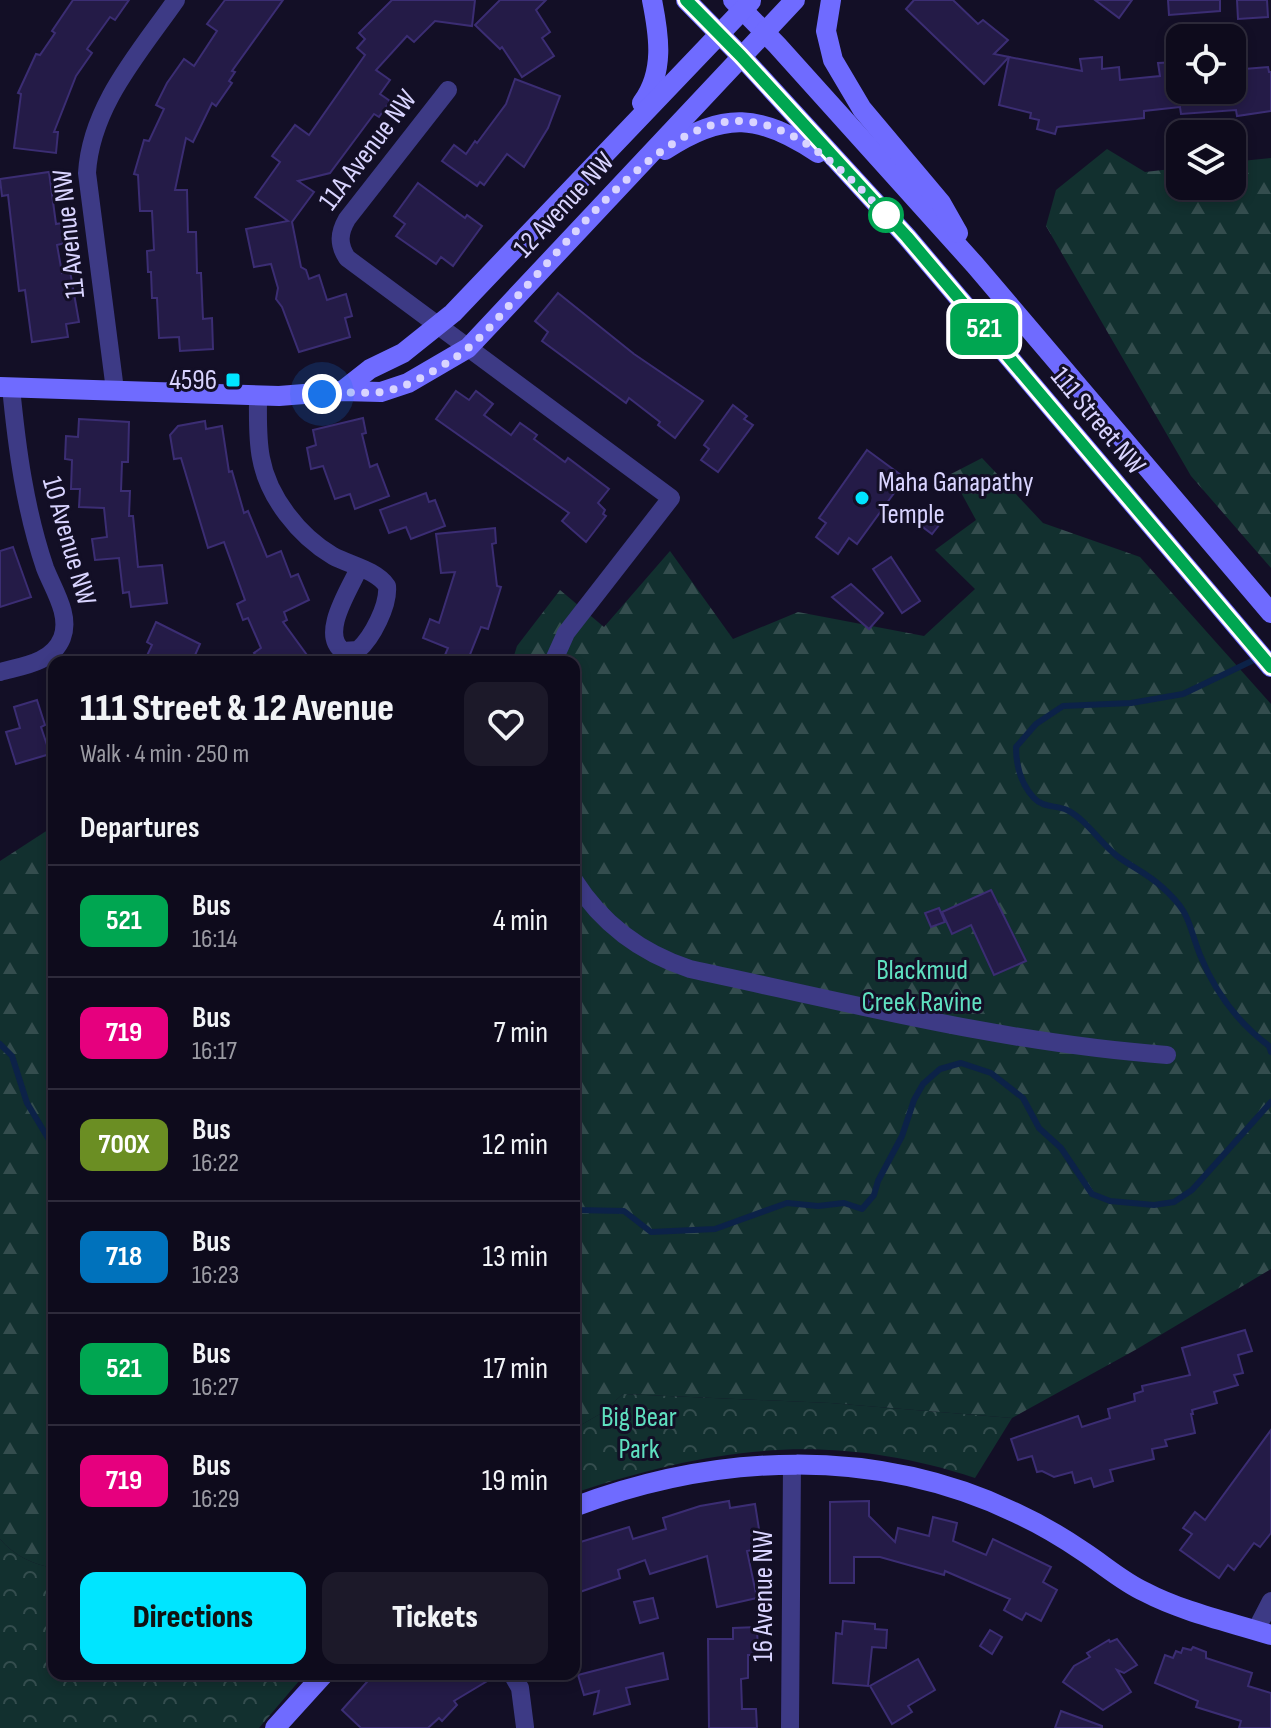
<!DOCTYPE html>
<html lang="en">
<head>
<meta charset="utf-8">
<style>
  :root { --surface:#0e0b1c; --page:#1c1929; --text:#f1f3f6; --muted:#9b9ba3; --line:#2e2b3b; --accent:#00e5ff }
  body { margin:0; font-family:"Sofia Sans Condensed",sans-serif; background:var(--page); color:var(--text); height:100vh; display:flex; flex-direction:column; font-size:30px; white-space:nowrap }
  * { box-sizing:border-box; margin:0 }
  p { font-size:26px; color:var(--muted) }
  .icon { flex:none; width:44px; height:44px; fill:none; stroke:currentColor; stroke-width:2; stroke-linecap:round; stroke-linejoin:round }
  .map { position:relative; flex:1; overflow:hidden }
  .details { position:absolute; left:48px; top:656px; width:532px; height:1024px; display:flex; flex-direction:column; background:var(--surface); border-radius:16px; box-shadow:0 4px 12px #0003,0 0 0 2px var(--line) }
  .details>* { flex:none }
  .badge { padding:0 16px; border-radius:12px; font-size:28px; line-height:52px }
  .buttons { position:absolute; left:1166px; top:24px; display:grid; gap:16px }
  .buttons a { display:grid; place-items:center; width:80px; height:80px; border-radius:16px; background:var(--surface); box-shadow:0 4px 12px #0003,0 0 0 2px var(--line); font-size:40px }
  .you { position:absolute; width:40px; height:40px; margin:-20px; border:6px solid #fff; border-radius:50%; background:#1a73e8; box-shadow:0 0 0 12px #1a73e833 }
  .map>.badge { position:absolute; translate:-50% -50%; box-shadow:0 0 0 4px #fff }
  h2 { padding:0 32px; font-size:30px; line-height:72px }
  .round { display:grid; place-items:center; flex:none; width:84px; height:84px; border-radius:16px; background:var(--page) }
  .overview { display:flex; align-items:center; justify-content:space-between; height:136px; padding:0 32px }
  h1 { font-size:38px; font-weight:800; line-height:60px }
  .primary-button { display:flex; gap:16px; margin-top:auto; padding:16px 32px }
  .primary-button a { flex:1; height:92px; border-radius:16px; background:var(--accent); color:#111; font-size:32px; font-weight:800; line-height:92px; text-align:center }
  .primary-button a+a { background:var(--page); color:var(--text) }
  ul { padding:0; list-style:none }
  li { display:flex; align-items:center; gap:24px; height:112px; padding:0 32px; border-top:2px solid var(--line) }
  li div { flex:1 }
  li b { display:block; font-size:30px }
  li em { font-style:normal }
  li .badge { min-width:88px; font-weight:700; text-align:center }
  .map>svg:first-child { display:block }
</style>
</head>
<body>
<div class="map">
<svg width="1271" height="1728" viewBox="0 0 1271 1728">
  <defs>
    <pattern id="forest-firs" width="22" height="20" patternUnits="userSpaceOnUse" patternTransform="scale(2)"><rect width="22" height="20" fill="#12302f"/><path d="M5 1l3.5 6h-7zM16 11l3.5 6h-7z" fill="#344d4e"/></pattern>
    <pattern id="park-crowns" width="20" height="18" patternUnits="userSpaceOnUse" patternTransform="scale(2)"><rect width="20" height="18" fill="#12302f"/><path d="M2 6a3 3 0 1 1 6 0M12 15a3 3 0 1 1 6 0" fill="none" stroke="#344d4e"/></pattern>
  </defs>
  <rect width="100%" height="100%" fill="#130f26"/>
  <g fill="url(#forest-firs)">
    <path d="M1107,149l38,23 35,-4v18h52v-24l39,-4v410l-80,-92 -145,-250 10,-36z"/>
    <path d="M982,458l61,65 97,34 131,147v565l-134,80 -125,69 -182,-15 -207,-9 -23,20 -26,15v-767h-62l5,-16 43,-56 44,37 66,-76 63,88 65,-27 126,24 51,-47 -40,-39 41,-30 -25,-46z"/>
    <path d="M54,826v742c-20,-3 -41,-13 -54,-29v-678z"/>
  </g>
  <g fill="url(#park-crowns)">
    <path d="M623,1394l207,9 182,15 -37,60c-145,-47 -259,-32 -401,15v-64l26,-15z"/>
    <path d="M0,1539c13,16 34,26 54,29v106h251l-46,54h-259z"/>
  </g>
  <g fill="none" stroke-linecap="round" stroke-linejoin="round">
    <g stroke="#0c2248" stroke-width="6">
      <path d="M1258,658l-75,36 -52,9 -68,3 -27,18 -20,23c0,18 5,37 18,51 9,10 22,7 33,12 20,10 33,33 50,46 15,11 31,18 45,31 29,26 25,34 38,68 15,37 37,67 69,91l2,6"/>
      <path d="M0,1044l12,12 15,47 27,45"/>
      <path d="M574,1210l50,1 27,21 64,-3 72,-26 31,3 26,-3 18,6 12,-14 4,-14 24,-45 12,-36 9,-16 17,-15 21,-6 30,10 32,25 16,30 22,20 31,46 18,7 44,4 20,-3 18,-12 79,-88"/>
    </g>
  </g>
  <g fill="#241b47" stroke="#3b2d73" stroke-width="2">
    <path d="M73,0h56l-14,20 -5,-3 -23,32 5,4 -16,23 -22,56h4l-2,21 -42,-5 7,-54 -3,-1 18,-39 4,1 15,-22 -3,-2z"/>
    <path d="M225,0h58l-51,71 3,1 -6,9 3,2 -16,23 -4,-3 -19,39 -7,-4 -11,52h12l1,42h8l1,41h4l2,46 9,-1 1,31 -33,2 -1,-14 -20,1 -2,-40h-5l-1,-26h-3l-1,-21 7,-1 -2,-39h-12l-2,-36 -4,-1 10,-34 5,1 15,-32 -8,-4 11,-22 17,-24 10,7 23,-35 -10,-7z"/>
    <path d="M392,0h83l-3,26 -37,-5 -21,21 -7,-6 -31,34 14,10 -10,14 10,7 -11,16 -5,-3 -44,59 -32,8 16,11 -22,30 9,45 5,3 3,9 10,-4 8,25 19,-6 6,22 -7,2 5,19 -51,15 -17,-45 -6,-8 2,-11 -7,-24 -17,3 -8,-38 42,-8 -33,-24 25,-35 -8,-6 23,-31 14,10 56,-80 -8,-7 8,-9 -6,-6z"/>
    <path d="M500,0h46l-10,10 14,22 -8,6 12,18 -32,21 -20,-30 -2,2 -25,-24z"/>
    <path d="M914,0h39l25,24 5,-4 25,20 -14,14 15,3 -25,27 -78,-75z"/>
    <path d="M1095,0h37l-13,18z"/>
    <path d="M1168,0h52v11l-51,4z"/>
    <path d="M1237,0h30l1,17 -30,2z"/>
    <path d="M1009,57l73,14 -2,-12 22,-2v12l17,-2 1,13 40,-4 -2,-13 20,-1 2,28h52v-20l36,-3 1,5h2v39l-34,5 -1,-6 -55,4 -1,-7 -36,4v7l-87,9 -2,7 -18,-5 2,-9 -9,-2 1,-5 -32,-8z"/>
    <path d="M515,79l45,17 -12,32 -24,39 -17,-13 -23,31 -4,-3 -3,4 -35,-25 12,-16 12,9 9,-13 2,2 29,-39z"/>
    <path d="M49,172l7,52 6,-1 3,20 -8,2 5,28 8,-2 9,51 -13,2 2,13 -36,5 -7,-52 -6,1 -11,-96 -6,1 -2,-17z"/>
    <path d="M418,183l47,35 2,-3 15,11 -29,40 -12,-9 -5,7 -40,-28 9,-12 -11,-8z"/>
    <path d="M558,293l76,61 69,47 -28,37 -17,-13 2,-3 -31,-24 -3,5 -84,-62 6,-9 -13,-11z"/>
    <path d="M456,391l13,9 7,-9 17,13 -9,11 27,20 9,-12 17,12 -3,4 31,23 3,-4 41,31 -11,14 7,7 -2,4 3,2 -20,26 -24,-21 7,-8 -133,-94z"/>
    <path d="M733,405l14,11 -3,3 9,6 -35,47 -17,-12 8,-11 -5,-4z"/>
    <path d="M363,418l3,15 -4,1 8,33 7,-3 12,32 -34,13 -5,-15 -15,5 -12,-33 -12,3 -4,-21 9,-3 -3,-15z"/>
    <path d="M79,419l50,3 -1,40h-6l-1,29h9l-1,25h4l5,51 24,-2 5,38 -36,4 -2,-15 -6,1 -4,-35 -24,2 -3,-21 15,-2 -3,-29 -25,-1 1,-18h-9l1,-29 -7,-1 1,-23 12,1z"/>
    <path d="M205,421l1,8 16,-3 7,46 3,-1 12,42 4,-2 19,46 14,-6 10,26 7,-3 11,26 -25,12 3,8 -4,2 29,40h-51l-7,-9 7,-5 -13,-30 -5,2 -6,-16 8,-4 -21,-58 -16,6 -27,-90 -7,1 -4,-24 8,-9z"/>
    <path d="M867,450l38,28 -48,66 -8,-6 -11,16 -22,-17 10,-14 -7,-5z"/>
    <path d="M426,493l3,9 6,-2 10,26 -34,13 -5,-12 -17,6 -9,-23z"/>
    <path d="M931,510l12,10 -11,14 -12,-9z"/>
    <path d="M495,528l1,15 -4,1 5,42 4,1 -13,42 -7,-2 -14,35h-25l6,-14 -25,-10 7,-19 9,4 16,-51 -14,1 -5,-39z"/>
    <path d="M13,547l18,50 -31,10v-56z"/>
    <path d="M891,557l29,44 -18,12 -29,-44z"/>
    <path d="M851,584l32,29 -14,16 -37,-32z"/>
    <path d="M156,622l44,22 -8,18h-48l8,-17 -5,-3z"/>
    <path d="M37,700l8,25 -4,2 9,27 -34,10 -10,-32 14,-4 -6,-21z"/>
    <path d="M991,890l35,71 -32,14 -23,-50 -19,9 -10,-22z"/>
    <path d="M939,908l6,14 -14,5 -6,-14z"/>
    <path d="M1245,1330l7,21 -14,4 5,18 -9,2 4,10 -24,7 3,11 -25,7 1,4h-2l4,19 -30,7 2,6 -15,3 2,10 -44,11 3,11 -19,6 -3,-9 -16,5 -3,-11 -18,5 -12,-6 -5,1 -5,-16 -14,4 -7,-21 67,-23 4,11 28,-9 -2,-9 27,-8 -1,-7 9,-3 -1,-5 48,-11 -8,-27z"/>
    <path d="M1271,1430v103l-11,14 -6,-4 -20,27 -6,-5 -9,13 -39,-28 12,-16 -9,-6 12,-16 10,8z"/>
    <path d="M729,1501l1,7 25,-4 7,44 -15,3 10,47 -40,9 -10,-51 -57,18 -5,-14 -27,10 2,8 -46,16v-50l55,-17 4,12 33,-10 -3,-11 37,-12z"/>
    <path d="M869,1501v15l26,26 3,-14 31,8 4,-19 24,6 -4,18 33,14 7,-16 58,28 -8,15 14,8 -16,31 -15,-8 -4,7 -18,-10 6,-11 -65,-28 -1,4 -64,-18h-26v26h-24v-81z"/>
    <path d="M653,1598l5,20 -18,5 -6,-21z"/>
    <path d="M843,1621l32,3v5l12,1 -1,18 -14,-1 -4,39 -35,-3 3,-50 6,1z"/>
    <path d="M757,1627l1,28h-10v23l-7,1 1,30h14l1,19h-48l-1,-89h25v-11z"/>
    <path d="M990,1630l12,7 -10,17 -12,-8z"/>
    <path d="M1117,1639l20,26 -13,8 -7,-3 14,22 -28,18 -40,-28 11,-16 16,-9 -3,-4 22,-13 1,2z"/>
    <path d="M1193,1647l13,5v6l46,15 -4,13 23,7v35h-32l2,-7 -45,-14 2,-6 -43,-18 10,-28 8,3 3,-7 5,2 2,-5 8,2z"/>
    <path d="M663,1653l5,26 -42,9 4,16 -36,10 5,-23 -15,4 -6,-20z"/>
    <path d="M918,1659l17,31 -27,16 4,6 -20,12 -22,-38z"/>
    <path d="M374,1674h125l-45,27 3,4 -15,16 -3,-3 -11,10h-67l-19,-18z"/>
    <path d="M1061,1711l41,15v2h-47z"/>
  </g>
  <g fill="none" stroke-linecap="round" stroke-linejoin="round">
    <g stroke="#3d3a85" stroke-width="18">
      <path d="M448,90l-101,129c-8,14 -9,25 0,39l324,240 -105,135 -13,29"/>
      <path d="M115,390l-28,-217c4,-67 52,-120 89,-173"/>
      <path d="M258,396c0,20 -1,42 3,62 7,39 38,78 72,98 17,9 43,14 54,30 2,19 -15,52 -29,64l-15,1c-24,-17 7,-62 16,-83"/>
      <path d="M0,672c22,-6 52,-9 62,-34 9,-23 -9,-49 -17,-70 -20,-59 -28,-119 -34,-181"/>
      <path d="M574,880c28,44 67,73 116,89 159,34 315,74 477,86"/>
      <path d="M1256,1630l15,-29"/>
      <path d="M512,1674l8,14 5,39"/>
      <path d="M790,1728l2,-263"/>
    </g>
    <g stroke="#6f6bff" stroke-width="20">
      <path d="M686,0l55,56 166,181 364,430"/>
      <path d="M733,0l44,45 198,220 296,348"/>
      <path d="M831,0l-5,31 7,29 29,49 79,94 17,30"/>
      <path d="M642,103c23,-31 17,-68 10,-103"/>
      <path d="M665,150c59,-39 95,-36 153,3"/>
      <path d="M0,387l279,9 63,-5 39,1 27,-9 60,-35 327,-348"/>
      <path d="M342,391l28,-22 33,-16 50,-40 298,-312"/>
      <path d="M574,1507c143,-54 302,-61 442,6 24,11 46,24 68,39 20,13 39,30 61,40 38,20 85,30 126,43"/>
      <path d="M275,1728l49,-54"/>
    </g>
  </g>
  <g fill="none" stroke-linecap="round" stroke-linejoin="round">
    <defs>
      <path id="line" d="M686,0l55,56 166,181 364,430"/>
    </defs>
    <use href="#line" stroke="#fff" stroke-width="18"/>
    <use href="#line" stroke="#00a651" stroke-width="12"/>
    <path stroke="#d9d4ff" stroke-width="8" stroke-dasharray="0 14.4" d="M322,394c20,-3 40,0 60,-2 24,-4 51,-20 71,-33 27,-17 48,-45 69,-68 50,-53 137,-168 214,-170 61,-1 117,58 154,99l-4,-5"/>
  </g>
  <circle fill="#fff" stroke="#00a651" stroke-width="4" cx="886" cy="215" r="16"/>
  <g fill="#00e5ff" stroke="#130f26" stroke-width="3">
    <rect x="225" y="372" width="16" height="16" rx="4"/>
    <circle cx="862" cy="498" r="8"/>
  </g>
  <g text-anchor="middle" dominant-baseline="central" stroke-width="6" stroke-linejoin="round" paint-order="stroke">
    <g font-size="28" fill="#d9d4ff" stroke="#130f26">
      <text transform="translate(368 150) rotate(-53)">11A Avenue NW</text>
      <text transform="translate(564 205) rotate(-47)">12 Avenue NW</text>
      <text transform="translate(69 234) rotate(-96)">11 Avenue NW</text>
      <text transform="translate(1098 421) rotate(50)">111 Street NW</text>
      <text transform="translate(69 541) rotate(74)">10 Avenue NW</text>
      <text transform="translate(763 1596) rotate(-90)">16 Avenue NW</text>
    </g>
    <g font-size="28" fill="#d9d4ff" stroke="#130f26" text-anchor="end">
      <text x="217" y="380">4596</text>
      <text x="878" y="482" text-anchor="start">Maha Ganapathy<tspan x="878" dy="32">Temple</tspan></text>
    </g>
    <g font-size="28" fill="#5fe0c0" stroke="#130f26">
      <text x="922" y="970">Blackmud<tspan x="922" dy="32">Creek Ravine</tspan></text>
      <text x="639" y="1417">Big Bear<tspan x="639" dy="32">Park</tspan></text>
    </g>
  </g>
</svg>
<div class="buttons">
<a><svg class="icon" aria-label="locate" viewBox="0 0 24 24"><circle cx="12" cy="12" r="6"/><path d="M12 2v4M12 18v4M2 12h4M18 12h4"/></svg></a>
<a><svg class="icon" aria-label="layers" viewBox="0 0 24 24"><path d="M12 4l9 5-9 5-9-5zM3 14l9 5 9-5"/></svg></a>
</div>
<div class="you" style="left:322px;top:394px"></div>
<b class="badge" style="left:984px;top:329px;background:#00a651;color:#fff">521</b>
<section class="details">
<div class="overview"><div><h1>111 Street &amp; 12 Avenue</h1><p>Walk · 4 min · 250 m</p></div><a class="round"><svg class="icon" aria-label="heart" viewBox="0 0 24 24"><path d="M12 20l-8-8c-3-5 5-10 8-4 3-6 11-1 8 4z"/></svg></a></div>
<h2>Departures</h2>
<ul>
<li><span class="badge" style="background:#00a651;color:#fff">521</span><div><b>Bus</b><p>16:14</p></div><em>4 min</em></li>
<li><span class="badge" style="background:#e6007e;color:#fff">719</span><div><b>Bus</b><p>16:17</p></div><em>7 min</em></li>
<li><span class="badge" style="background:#6b8e23;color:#fff">700X</span><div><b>Bus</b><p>16:22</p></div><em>12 min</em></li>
<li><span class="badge" style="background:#0072bc;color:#fff">718</span><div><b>Bus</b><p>16:23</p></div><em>13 min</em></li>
<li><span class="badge" style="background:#00a651;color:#fff">521</span><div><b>Bus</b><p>16:27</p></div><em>17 min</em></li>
<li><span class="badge" style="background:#e6007e;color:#fff">719</span><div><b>Bus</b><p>16:29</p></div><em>19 min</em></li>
</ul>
<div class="primary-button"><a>Directions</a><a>Tickets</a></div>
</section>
</div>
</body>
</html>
